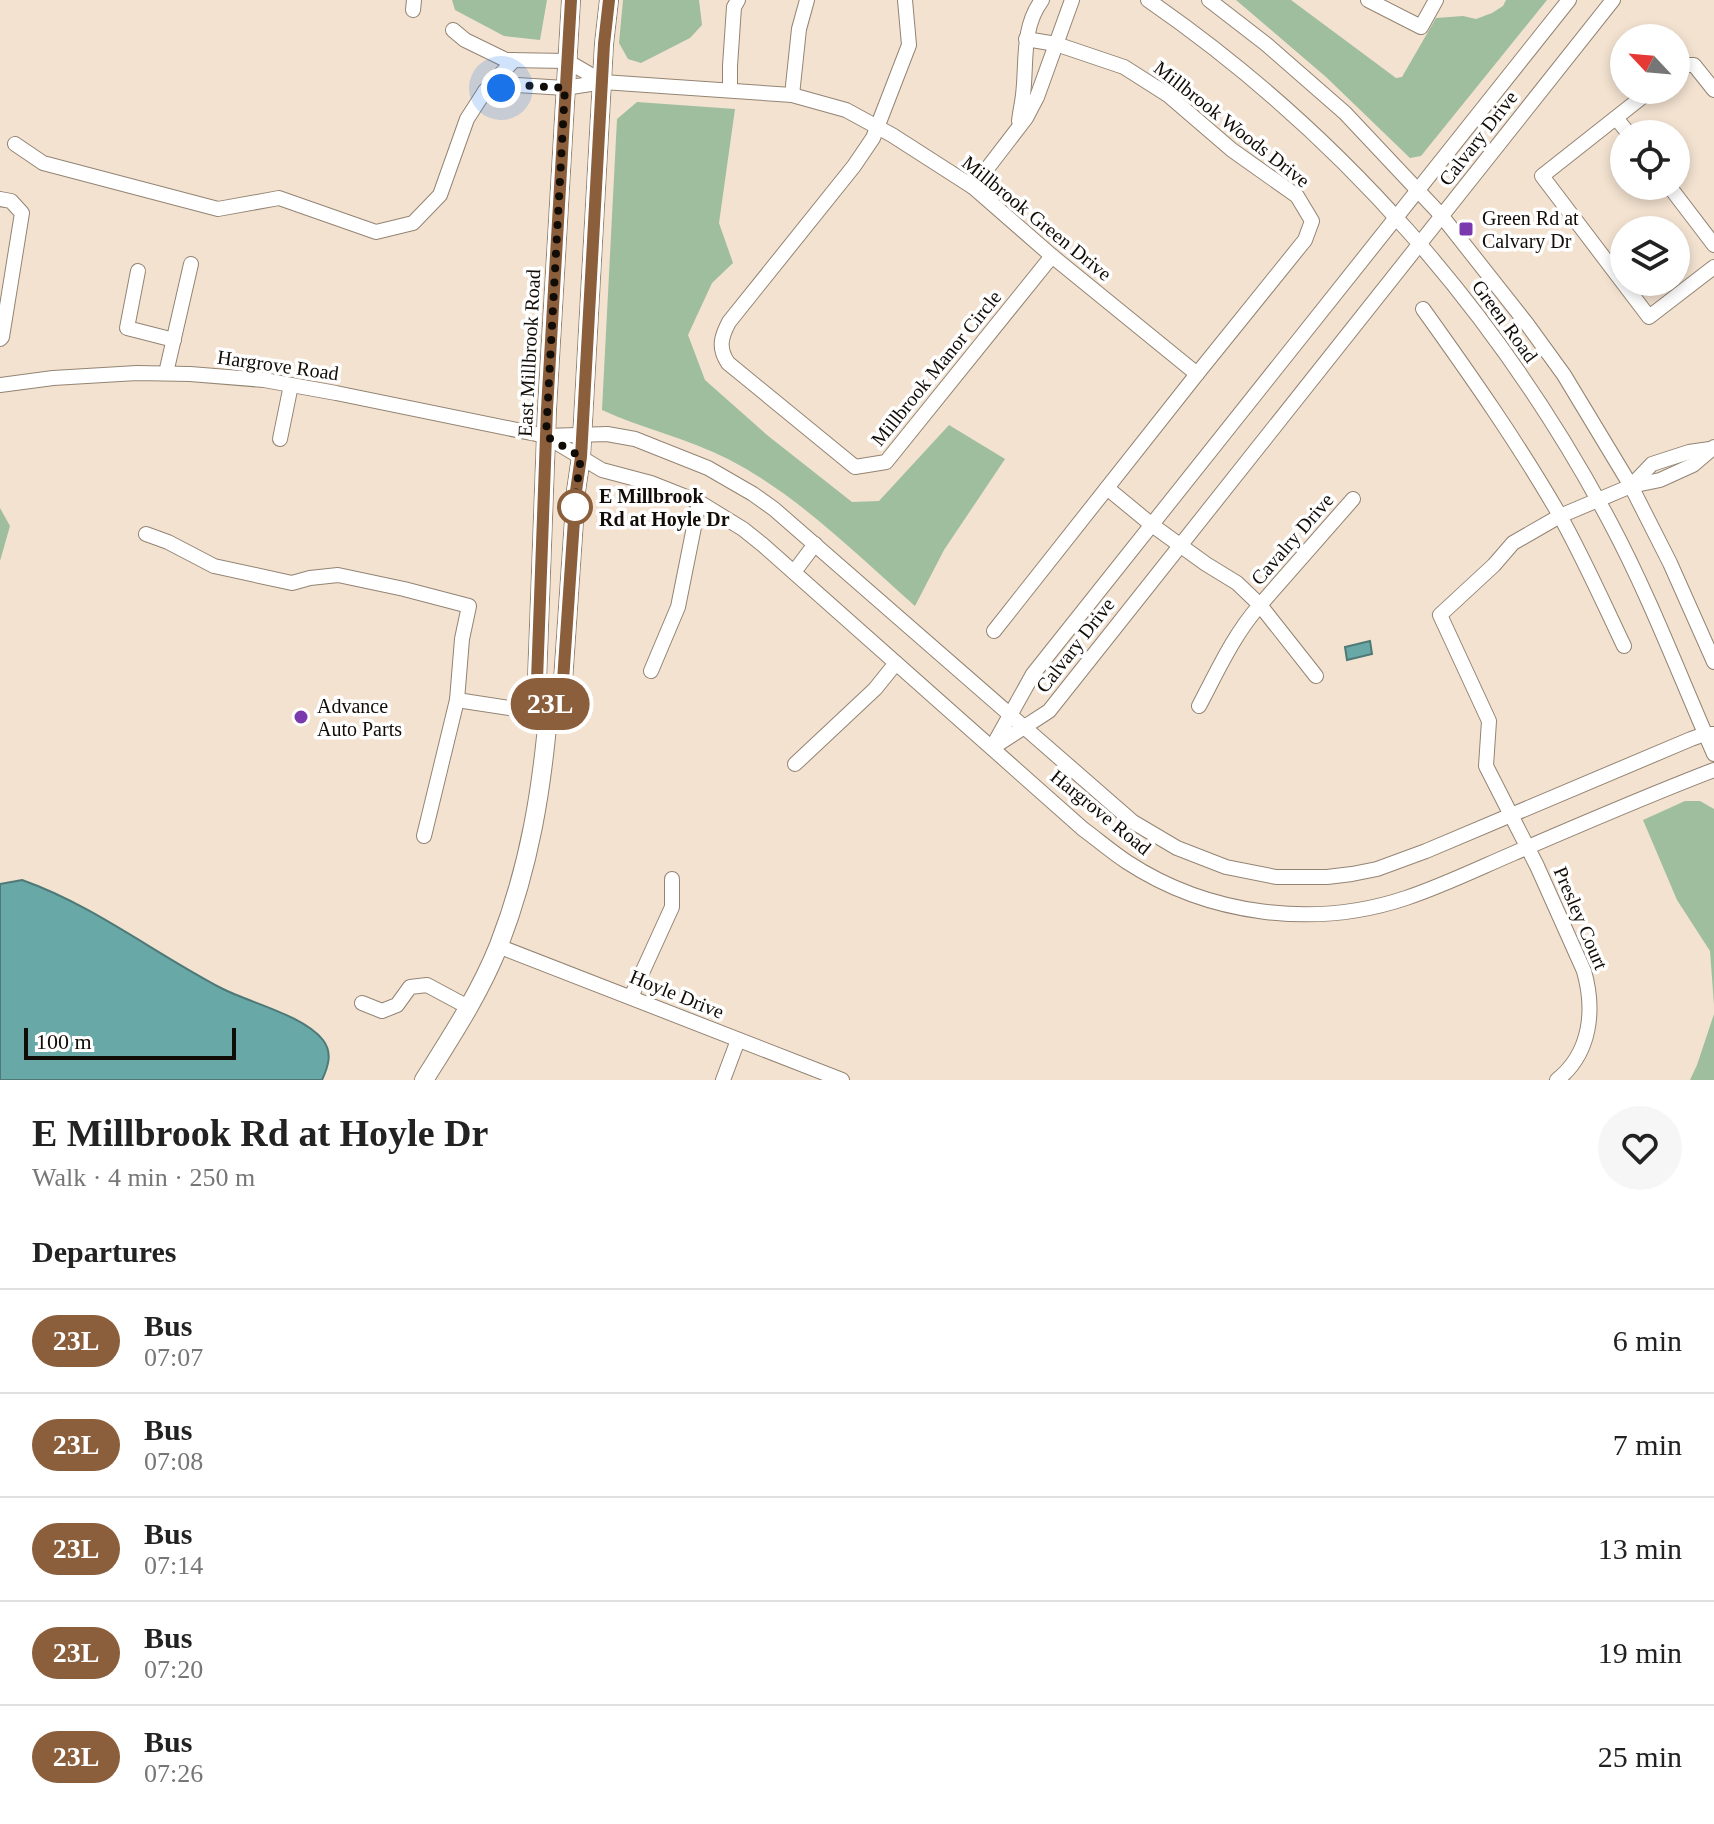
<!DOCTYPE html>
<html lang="en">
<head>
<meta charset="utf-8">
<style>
  :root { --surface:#fff; --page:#f6f6f6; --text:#222; --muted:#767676; --line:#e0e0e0 }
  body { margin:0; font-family:"Times New Roman",serif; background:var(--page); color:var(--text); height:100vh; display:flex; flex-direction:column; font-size:30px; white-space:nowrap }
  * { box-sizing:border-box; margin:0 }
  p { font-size:26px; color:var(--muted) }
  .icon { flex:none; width:44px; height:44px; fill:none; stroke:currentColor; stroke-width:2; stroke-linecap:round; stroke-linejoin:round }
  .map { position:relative; height:1080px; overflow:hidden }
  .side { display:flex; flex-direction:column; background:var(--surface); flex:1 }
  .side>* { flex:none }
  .badge { padding:0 16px; border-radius:26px; font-size:28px; line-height:52px }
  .needle { width:52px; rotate:296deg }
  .buttons { position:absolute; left:1610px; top:24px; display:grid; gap:16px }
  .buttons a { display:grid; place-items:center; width:80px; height:80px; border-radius:50%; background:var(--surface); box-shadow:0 4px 12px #0003; font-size:40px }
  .scale { position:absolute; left:24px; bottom:20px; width:212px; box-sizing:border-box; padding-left:8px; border:4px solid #120c07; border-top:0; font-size:22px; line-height:28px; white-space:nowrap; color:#120c07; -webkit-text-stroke:6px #fff; paint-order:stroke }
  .you { position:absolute; width:40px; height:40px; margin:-20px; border:6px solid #fff; border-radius:50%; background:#1a73e8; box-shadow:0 0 0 12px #1a73e833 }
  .map>.badge { position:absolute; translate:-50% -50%; box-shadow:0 0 0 4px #fff }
  h2 { padding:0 32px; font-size:30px; line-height:72px }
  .round { display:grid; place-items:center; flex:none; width:84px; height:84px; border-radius:42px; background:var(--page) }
  .overview { display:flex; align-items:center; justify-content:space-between; height:136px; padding:0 32px }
  h1 { font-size:38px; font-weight:800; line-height:60px }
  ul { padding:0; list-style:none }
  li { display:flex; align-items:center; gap:24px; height:104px; padding:0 32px; border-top:2px solid var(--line) }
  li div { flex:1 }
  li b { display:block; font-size:30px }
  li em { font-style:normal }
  li .badge { min-width:88px; font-weight:700; text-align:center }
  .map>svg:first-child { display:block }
</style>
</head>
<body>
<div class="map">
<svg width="1714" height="1080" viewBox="0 0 1714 1080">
  <rect width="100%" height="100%" fill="#f3e2d0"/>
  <g fill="#9fbe9e">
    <path d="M452,0h95l-7,40 -36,-4 -49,-26z"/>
    <path d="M623,0h76l3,25 -12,13 -49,25 -13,-4 -9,-16z"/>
    <path d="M1236,0h55l105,78 6,-1 34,-59 27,-2 13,3 16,-6 11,-7 3,-6h41l-126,156 -11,2 -84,-81z"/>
    <path d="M637,102l98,7 -16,114 14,40 -21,20 -24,52 17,45 62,55 85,67 27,-1 70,-76 56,34 -61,91 -29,56c-59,-52 -117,-111 -187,-147 -41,-21 -85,-30 -126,-49l15,-291z"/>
    <path d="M0,508l10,18 -10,35z"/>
    <path d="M1685,801h15l14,8v196l-4,-54 -33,-51 -34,-80z"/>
    <path d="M1714,1014v66h-24l7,-15z"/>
  </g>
  <g fill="#68a8a7" stroke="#4e7977" stroke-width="2">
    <path d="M1370,641l2,13 -25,6 -2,-13z"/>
    <path d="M22,880c71,25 132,73 199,108 29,15 82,27 102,52 10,13 5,27 -1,40h-322v-196z"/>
  </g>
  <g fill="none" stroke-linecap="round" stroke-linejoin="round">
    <defs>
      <g id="minor">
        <path d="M905,0l4,45 -36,93 -19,28 -125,156c-8,15 -11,26 -1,41l127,104 31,-5 166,-206"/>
        <path d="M1148,0c194,134 351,314 462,522 40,75 70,155 104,232"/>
        <path d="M1209,0l57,44 79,69 96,102 86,109 37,51 67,111 39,77 44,99"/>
        <path d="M1368,0l53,27 15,-27"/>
        <path d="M413,10l1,-10"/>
        <path d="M453,30l12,10 41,20 61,1 36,21"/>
        <path d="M1676,72l10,-7h8l20,25"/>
        <path d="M730,90v-24l4,-59 4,-7"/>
        <path d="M1651,90l-109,86 107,141 65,-50"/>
        <path d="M485,91l32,-6 48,3 38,-6 189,13 54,15 46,25 81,52 79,69 145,118"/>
        <path d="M792,95l7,-66 8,-29"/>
        <path d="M1616,118l13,16"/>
        <path d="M1019,121c1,-9 3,-17 4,-26 4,-32 -2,-67 19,-95"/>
        <path d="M15,144l28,19 175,46 61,-11 97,34 37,-9 27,-28 27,-76 18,-28 29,-31"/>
        <path d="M1669,186l45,59"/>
        <path d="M973,187l53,-69 11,-21 35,-97"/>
        <path d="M0,199l11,2 11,12 -20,124 -2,2"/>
        <path d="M138,271l-11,57 47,12"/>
        <path d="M1423,309c48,67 95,134 136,205 24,43 44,88 65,132"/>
        <path d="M166,373l25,-109"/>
        <path d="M0,385l53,-7 84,-5 53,1 74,6 72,13 210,43 61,-2 28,5 73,29 45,26 21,15 359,313 44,26 49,19 50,10h51l25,-3 25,-5 49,-18 265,-112 14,-5h9"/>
        <path d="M547,437l55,33 49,13 48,19 44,27 20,16 320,284c15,11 29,23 44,33 81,53 187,67 279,36 36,-12 71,-29 106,-44 67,-29 134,-58 202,-84"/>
        <path d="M280,439l11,-54"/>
        <path d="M1631,486l21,-22 37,-12 21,-3"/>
        <path d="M1107,488l45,37 54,39 31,19 23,22c-26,29 -43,67 -61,101"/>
        <path d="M146,534l22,8 46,24 78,17 18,-5 28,-3 66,14 65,17 -7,33 -5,61 91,14"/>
        <path d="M794,572l21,-28"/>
        <path d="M994,631l203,-257 108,-134 7,-19 -15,-25 -65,-46 -64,-55 -44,-28 -68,-23 -30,-5"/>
        <path d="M651,671l27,-64 21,-105"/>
        <path d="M1316,676l-56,-71 93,-106"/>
        <path d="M994,744l39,-70 536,-674"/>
        <path d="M992,748l57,-37 564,-711"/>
        <path d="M795,764l80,-75 21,-26"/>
        <path d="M424,836l33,-136"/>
        <path d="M498,946l344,134"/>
        <path d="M631,997l41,-90v-28"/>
        <path d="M362,1003l20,8 15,-6 13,-18 17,-2 41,22"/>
        <path d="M723,1080l15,-40"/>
        <path d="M1557,1080c34,-27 38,-70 27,-109l-47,-105 -51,-100 3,-45 -49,-106 54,-50 19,-22 47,-27 71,-30 29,-6 33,-15 21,-18"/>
      </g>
      <g id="major">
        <path d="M549,705l-8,-7 -4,-18 10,-271 24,-409"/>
        <path d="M424,1080c27,-43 56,-87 75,-135 31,-80 43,-156 50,-240l6,-4 8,-20 13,-190 5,-34 23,-413 5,-44"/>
      </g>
    </defs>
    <use href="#minor" stroke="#938473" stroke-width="16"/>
    <use href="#major" stroke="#938473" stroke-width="20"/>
    <use href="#minor" stroke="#fff" stroke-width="14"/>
    <use href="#major" stroke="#fff" stroke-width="18"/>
  </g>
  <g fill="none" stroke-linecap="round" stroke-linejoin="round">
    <defs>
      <path id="line" d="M571,0l-24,409 -10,271 4,18 8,7 6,-4 8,-20 13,-190 5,-34 23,-413 5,-44"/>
    </defs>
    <use href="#line" stroke="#fff" stroke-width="18"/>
    <use href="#line" stroke="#8b5e3c" stroke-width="12"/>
    <path stroke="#120c07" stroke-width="8" stroke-dasharray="0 14.4" d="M501,88l16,-3 48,3 -19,348 35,21 -5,34 -2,28 1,-12"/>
  </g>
  <g fill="#7b39ae" stroke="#fff" stroke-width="3">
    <rect x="1458" y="221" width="16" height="16" rx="4"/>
    <circle cx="301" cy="717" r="8"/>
  </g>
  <circle fill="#fff" stroke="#8b5e3c" stroke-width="4" cx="575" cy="507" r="16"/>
  <g text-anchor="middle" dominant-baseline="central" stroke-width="7" stroke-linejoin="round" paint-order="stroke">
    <g font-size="20" fill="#120c07" stroke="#fff">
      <text transform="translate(1232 124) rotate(38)">Millbrook Woods Drive</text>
      <text transform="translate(1478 138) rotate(-52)">Calvary Drive</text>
      <text transform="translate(1037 218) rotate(39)">Millbrook Green Drive</text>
      <text transform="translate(1505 321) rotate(54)">Green Road</text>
      <text transform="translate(529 353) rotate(-87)">East Millbrook Road</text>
      <text transform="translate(278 365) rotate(8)">Hargrove Road</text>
      <text transform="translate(936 368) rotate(-51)">Millbrook Manor Circle</text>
      <text transform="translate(1292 539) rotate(-49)">Cavalry Drive</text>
      <text transform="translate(1075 645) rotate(-52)">Calvary Drive</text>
      <text transform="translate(1101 812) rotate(39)">Hargrove Road</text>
      <text transform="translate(1581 918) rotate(67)">Presley Court</text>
      <text transform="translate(677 994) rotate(22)">Hoyle Drive</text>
    </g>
    <g font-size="20" fill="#120c07" stroke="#fff" text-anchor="start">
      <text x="1482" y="218">Green Rd at<tspan x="1482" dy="23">Calvary Dr</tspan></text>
      <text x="317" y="706">Advance<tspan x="317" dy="23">Auto Parts</tspan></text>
    </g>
    <g font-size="20" font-weight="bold" fill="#120c07" stroke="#fff" text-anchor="start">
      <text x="599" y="496">E Millbrook<tspan x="599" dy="23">Rd at Hoyle Dr</tspan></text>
    </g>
  </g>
</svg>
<div class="buttons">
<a><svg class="needle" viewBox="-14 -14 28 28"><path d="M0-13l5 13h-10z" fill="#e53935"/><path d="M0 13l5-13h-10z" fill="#767676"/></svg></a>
<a><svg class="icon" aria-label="locate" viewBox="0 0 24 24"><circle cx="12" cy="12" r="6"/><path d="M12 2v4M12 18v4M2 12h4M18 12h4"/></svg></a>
<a><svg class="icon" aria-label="layers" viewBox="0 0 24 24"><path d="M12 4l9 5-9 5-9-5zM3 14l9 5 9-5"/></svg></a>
</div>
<div class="scale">100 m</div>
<div class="you" style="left:501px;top:88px"></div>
<b class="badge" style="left:550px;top:704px;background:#8b5e3c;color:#fff">23L</b>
</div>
<section class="side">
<div class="overview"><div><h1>E Millbrook Rd at Hoyle Dr</h1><p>Walk · 4 min · 250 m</p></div><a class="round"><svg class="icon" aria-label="heart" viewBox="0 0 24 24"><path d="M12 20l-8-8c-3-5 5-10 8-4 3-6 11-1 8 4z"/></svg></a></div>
<h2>Departures</h2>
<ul>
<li><span class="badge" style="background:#8b5e3c;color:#fff">23L</span><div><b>Bus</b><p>07:07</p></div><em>6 min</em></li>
<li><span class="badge" style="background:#8b5e3c;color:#fff">23L</span><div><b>Bus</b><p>07:08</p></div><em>7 min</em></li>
<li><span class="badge" style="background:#8b5e3c;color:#fff">23L</span><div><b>Bus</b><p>07:14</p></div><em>13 min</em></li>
<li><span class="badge" style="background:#8b5e3c;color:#fff">23L</span><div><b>Bus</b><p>07:20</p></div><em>19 min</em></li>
<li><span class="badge" style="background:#8b5e3c;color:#fff">23L</span><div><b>Bus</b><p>07:26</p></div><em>25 min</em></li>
</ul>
</section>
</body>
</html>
